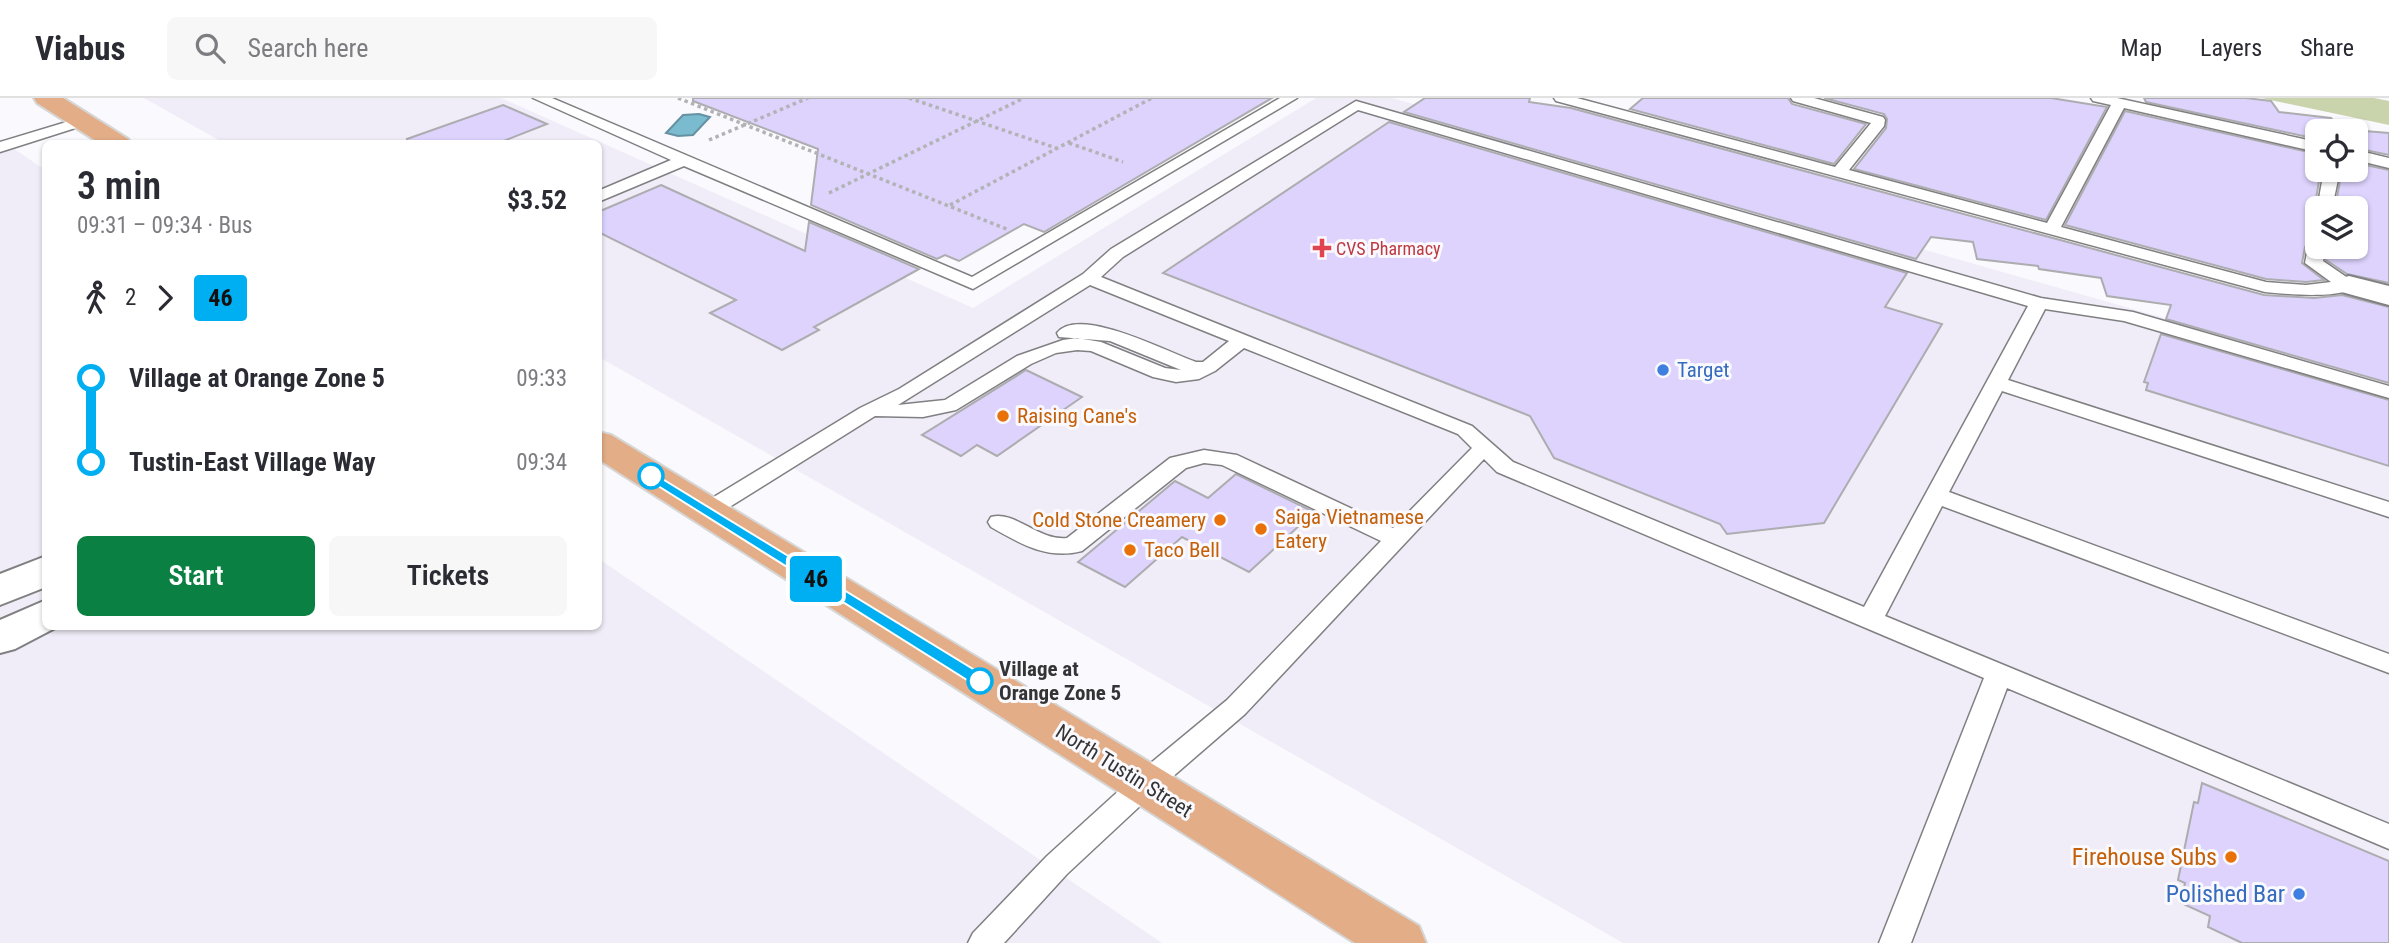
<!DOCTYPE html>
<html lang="en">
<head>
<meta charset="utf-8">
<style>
  :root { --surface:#fff; --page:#f7f7f7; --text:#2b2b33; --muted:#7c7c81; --line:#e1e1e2; --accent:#0b8043 }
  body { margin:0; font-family:"Roboto Condensed",sans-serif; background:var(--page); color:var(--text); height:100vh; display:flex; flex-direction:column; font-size:26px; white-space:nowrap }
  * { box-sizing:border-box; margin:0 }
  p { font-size:23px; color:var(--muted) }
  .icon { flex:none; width:38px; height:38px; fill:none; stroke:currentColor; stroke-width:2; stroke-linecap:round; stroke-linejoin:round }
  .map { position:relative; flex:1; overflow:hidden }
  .drawer { position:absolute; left:42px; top:42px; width:560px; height:490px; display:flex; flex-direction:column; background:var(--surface); border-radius:10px; box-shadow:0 2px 5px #0004 }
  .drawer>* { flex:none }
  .badge { padding:0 14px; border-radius:5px; font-size:24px; line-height:46px }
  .controls { position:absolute; left:2305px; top:21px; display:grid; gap:14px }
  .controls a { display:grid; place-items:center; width:63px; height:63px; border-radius:10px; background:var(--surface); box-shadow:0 2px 5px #0004; font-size:35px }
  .map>.badge { position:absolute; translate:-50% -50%; box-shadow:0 0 0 4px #fff }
  .legs { display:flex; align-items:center; gap:10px; height:77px; padding:0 35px; font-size:23px }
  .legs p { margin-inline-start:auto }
  .summary { display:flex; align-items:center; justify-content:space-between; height:119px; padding:0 35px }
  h1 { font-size:38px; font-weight:600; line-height:52px }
  .cta { display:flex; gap:14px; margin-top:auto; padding:14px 35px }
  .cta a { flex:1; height:80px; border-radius:10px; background:var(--accent); color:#fff; font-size:28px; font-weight:600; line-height:80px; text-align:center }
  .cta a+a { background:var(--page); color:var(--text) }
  ul { padding:0 35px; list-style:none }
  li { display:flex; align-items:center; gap:24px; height:84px; font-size:26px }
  li i { display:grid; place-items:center; width:10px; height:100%; margin:0 9px; background:currentColor }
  li i::after { content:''; width:18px; height:18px; margin:-9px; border:5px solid; border-radius:50%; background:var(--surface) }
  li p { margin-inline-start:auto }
  li:first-child i { background:linear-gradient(#0000 50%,currentColor 0) }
  li:last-child i { background:linear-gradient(currentColor 50%,#0000 0) }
  header { display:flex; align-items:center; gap:42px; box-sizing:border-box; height:98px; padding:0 35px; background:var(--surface); border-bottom:2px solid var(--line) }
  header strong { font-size:33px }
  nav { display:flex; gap:38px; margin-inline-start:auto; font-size:24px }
  .search { width:490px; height:63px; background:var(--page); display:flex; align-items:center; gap:18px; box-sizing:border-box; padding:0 24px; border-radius:10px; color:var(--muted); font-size:26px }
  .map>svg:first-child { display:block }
</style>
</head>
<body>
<header>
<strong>Viabus</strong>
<div class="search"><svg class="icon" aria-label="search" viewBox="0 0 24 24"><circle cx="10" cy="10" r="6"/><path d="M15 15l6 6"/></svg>Search here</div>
<nav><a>Map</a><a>Layers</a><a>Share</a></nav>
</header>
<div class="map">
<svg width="2389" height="845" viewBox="0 0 2389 845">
  <rect width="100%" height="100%" fill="#faf9fd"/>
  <g fill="#f0edf8">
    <path d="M144,0h357l472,210 343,-210h76l997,284v561h-766l-1024,-586 -1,-213 -374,-1z"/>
    <path d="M0,41l45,31 1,456h552l1,-67 563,384h-1162z"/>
  </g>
  <path fill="#cad4ac" d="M2261,0h113l15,3v24z"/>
  <path fill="#7abbd0" stroke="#6592a2" stroke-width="2" d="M699,16l11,3 -17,18 -15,1 -12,-3 17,-18z"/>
  <g fill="#ddd3fd" stroke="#adacaf" stroke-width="2">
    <path d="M693,0h579l-228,134 -20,-8 -65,37 -14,-6 -8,4 -126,-54 7,-56 -125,-48z"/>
    <path d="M1425,0h105l-1,4 42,6 693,187 50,3 28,-3 47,12v76l-223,-64 5,-14 -64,-9 -6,-18 -62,-9 -1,-3 -61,-7 -4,-17 -42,-5 -15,22 -512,-147z"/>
    <path d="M1643,0h145l4,6 74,20 -32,40 -204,-55z"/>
    <path d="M1824,0h227l56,9 -61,113 -192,-51 32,-41 1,-9 -3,-5z"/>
    <path d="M2144,0h102l25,3 8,11 52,6 9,11 49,4v22l-33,-7v-17h-39v8l-171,-37z"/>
    <path d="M503,7l44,19 -51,20h-88l-1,-5z"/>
    <path d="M2125,13l192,43v16h4l-7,40 3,2v28l-12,7 -3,16 22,17 -18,2 -40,-3 -201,-54z"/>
    <path d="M1389,24l518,151 -22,34 57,17 -118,199 -97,11 -7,-10 -166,-66 -24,-42 -367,-143z"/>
    <path d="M2356,65l33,7v113l-42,-9 -21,-14 2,-13h28v-39h-21l7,-38h14z"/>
    <path d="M661,87l144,66 4,-29 110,47 -105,58 5,3 -37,20 -72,-37 26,-13 -138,-68v-20z"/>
    <path d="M2161,236l228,66v66l-243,-76 2,-7 -4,-1z"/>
    <path d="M1026,272l56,27 -85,59 -20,-11 -16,11 -39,-21z"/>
    <path d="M1236,376l78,38 -65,60 -67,-35 -57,50 -47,-25 97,-81 33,17z"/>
    <path d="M2202,685l187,78v82h-147l-34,-16 2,-11 -29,-13 4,-20 -7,-3 16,-78 4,1z"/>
  </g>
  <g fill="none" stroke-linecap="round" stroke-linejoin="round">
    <defs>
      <g id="service">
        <path d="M533,0h19l420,179 308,-179h17l-324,191 -289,-123 -86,36v-11l73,-31z"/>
        <path d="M1554,0h23l258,69 36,-44 -78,-22 -2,-3h23l69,19 2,3 -1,6 -35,44 198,53 64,-118 -18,-4 -2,-3h26l200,44v10l-193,-44 -63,119 205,55 40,3 25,-3 -26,-19 3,-16 9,-5v5h9l-3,14 35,24c-13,15 -73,9 -93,7l-709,-191z"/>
        <path d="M1356,3l685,197 92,14 256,74v12l-265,-77 -79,-12 -37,71 381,122v15l-387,-126 -53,101 440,162v19l-447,-167 -57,110 504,208v25l-382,-161 -96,255h-32l105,-265 -487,-206 -13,-13 -239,255 -90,78 -88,82 -63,69h-36l5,-10 74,-77 88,-80 92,-76 154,-159 -159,-76 -18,-2 -18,5 -104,83c-35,9 -61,-7 -91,-24l-3,-5 3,-5c24,-7 47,24 76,21l103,-80 34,-8 33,5 156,73 79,-80 -14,-14 -214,-86 -29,23 -16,8 -23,3 -23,-5 -62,-26 -14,-1 -21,3 -25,11 -75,46 -33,7 -48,-1 -160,100 -8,2 -8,-2 -3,-5 3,-5 161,-98 39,-19 184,-115 28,-25zM1358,12l670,196 -164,301 -351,-145 -41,-36 -371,-149 22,-20zM1090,187l139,56 -26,21h-7c-27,-9 -117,-57 -139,-29l2,4 51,4 71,29 -16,-2 -64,-26 -24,-4 -14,2 -46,16 -72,44 -47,5z"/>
        <path d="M83,19l7,4 -2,3 -88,28v-10z"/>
        <path d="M2356,52l33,8v10l-33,-8z"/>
        <path d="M2324,72h16l-8,38 -15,2z"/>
      </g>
      <g id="minor">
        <path d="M2349,178l40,10v19l-51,-14 -4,-6 4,-6z"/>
        <path d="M46,458v31l-46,18v-31z"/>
        <path d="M46,502v26h13l-44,23 -15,4v-33z"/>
      </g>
      <g id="primary">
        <path d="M34,0h29l65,41 4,5h-31l-64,-41z"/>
        <path d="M598,334l13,3 808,491 7,17h-71l-757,-484z"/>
      </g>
    </defs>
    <use href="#service" stroke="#808083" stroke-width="3"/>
    <use href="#minor" stroke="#808083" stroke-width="4"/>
    <use href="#primary" stroke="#d6d6d7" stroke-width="4"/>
    <g stroke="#b3b2b5" stroke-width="3.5" stroke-dasharray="3.5 3.5" stroke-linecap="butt">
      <path d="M678,0l331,132"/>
      <path d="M909,0l147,50"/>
      <path d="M709,42l99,-42"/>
      <path d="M1069,45l54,19"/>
      <path d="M829,95l195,-95"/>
      <path d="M950,107l202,-107"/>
    </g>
    <use href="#service" fill="#fff" fill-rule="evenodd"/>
    <use href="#minor" fill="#fff" fill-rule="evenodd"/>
    <use href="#primary" fill="#e2ad87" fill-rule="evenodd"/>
  </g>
  <path fill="#00aff2" stroke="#fff" stroke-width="2" d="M651,374l335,205 2,4 -2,4h-11l-328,-206v-6z"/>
  <path fill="#e0444e" stroke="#faf9fd" stroke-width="2.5" d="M1318.5 139.5h7v7h7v7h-7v7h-7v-7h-7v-7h7z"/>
  <g fill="#3f7fe0" stroke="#faf9fd" stroke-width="2.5">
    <circle cx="1663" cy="272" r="7"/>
    <circle cx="2299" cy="796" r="7"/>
  </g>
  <g fill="#e8710a" stroke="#faf9fd" stroke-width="2.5">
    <circle cx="1003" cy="318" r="7"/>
    <circle cx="1220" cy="422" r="7"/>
    <circle cx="1261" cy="431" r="7"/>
    <circle cx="1130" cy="452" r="7"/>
    <circle cx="2231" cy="759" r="7"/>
  </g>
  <g fill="#fff" stroke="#00aff2" stroke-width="3.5">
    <circle cx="651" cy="378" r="12"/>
    <circle cx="980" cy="583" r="12"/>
  </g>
  <g text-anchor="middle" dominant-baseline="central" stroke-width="6" stroke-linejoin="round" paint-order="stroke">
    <g font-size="18" fill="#be3a42" stroke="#faf9fd" text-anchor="start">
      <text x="1336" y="150">CVS Pharmacy</text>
    </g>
    <g font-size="21" fill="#366cbe" stroke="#faf9fd" text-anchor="start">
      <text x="1677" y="272">Target</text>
    </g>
    <g font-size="21" fill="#c56008" stroke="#faf9fd" text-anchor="start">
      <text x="1017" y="318">Raising Cane's</text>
      <text x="1275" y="419">Saiga Vietnamese<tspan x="1275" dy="24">Eatery</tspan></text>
      <text x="1206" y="422" text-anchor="end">Cold Stone Creamery</text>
      <text x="1144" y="452">Taco Bell</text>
    </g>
    <g font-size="21" font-weight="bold" fill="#343335" stroke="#faf9fd" text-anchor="start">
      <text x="999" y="571">Village at<tspan x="999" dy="24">Orange Zone 5</tspan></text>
    </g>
    <g font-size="21" fill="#343335" stroke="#faf9fd">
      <text transform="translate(1124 673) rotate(32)">North Tustin Street</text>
    </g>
    <g font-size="24" fill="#c56008" stroke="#faf9fd" text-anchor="end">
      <text x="2217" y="759">Firehouse Subs</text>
    </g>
    <g font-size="24" fill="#366cbe" stroke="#faf9fd" text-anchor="end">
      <text x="2285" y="796">Polished Bar</text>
    </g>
  </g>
</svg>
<div class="controls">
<a><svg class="icon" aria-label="locate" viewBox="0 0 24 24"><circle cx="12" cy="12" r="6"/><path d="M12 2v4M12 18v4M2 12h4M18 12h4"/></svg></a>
<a><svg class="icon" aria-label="layers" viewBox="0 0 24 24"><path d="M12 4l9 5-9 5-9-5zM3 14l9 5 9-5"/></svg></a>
</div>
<b class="badge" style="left:816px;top:481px;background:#00aff2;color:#111">46</b>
<section class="drawer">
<div class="summary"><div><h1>3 min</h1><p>09:31 – 09:34 · Bus</p></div><b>$3.52</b></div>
<div class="legs"><svg class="icon" aria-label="walk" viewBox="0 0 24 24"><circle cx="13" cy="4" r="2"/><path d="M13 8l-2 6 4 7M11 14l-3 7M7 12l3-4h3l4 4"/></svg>2<svg class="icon" aria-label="forward" viewBox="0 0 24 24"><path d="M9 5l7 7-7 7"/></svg><b class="badge" style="background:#00aff2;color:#111">46</b></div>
<ul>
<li><i style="color:#00aff2"></i><b>Village at Orange Zone 5</b><p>09:33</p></li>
<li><i style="color:#00aff2"></i><b>Tustin-East Village Way</b><p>09:34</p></li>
</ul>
<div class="cta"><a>Start</a><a>Tickets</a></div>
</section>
</div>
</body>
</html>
